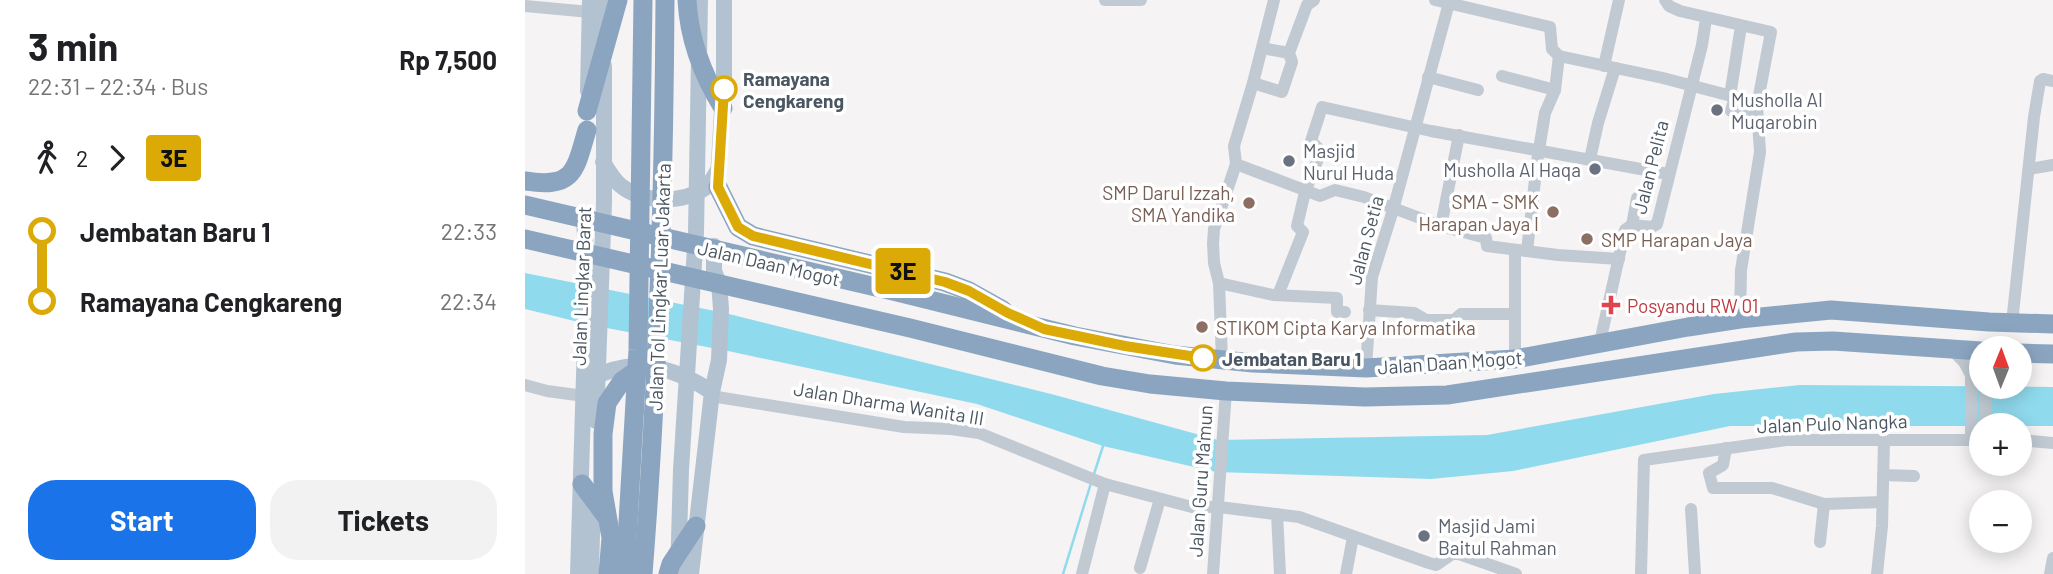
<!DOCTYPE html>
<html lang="en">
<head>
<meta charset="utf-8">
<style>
  :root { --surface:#fff; --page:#f2f2f2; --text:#202124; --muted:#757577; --accent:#1a73e8 }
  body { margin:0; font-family:Barlow,sans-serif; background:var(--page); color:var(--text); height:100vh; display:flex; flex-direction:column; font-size:26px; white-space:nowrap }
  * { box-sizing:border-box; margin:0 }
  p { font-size:23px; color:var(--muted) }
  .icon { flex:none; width:38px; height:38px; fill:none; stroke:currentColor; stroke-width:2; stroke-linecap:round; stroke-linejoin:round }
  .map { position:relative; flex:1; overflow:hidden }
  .details { display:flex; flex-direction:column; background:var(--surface); width:525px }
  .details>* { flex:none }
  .badge { padding:0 14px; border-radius:5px; font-size:24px; line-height:46px }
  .needle { width:46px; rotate:1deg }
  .buttons { position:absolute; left:1444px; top:336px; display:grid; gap:14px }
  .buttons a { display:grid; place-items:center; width:63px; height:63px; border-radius:50%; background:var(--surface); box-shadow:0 4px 18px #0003; font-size:35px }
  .map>.badge { position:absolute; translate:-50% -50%; box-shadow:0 0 0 4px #fff }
  .legs { display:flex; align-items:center; gap:10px; height:77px; padding:0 28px; font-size:23px }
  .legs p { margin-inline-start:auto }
  .summary { display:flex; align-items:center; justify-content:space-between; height:119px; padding:0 28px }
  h1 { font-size:38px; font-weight:700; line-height:52px }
  .primary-button { display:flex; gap:14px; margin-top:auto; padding:14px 28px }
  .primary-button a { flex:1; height:80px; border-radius:28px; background:var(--accent); color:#fff; font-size:28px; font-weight:700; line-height:80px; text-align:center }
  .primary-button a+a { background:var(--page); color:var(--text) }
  ul { padding:0 28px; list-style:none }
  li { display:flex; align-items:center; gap:24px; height:70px; font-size:26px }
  li i { display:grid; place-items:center; width:10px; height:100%; margin:0 9px; background:currentColor }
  li i::after { content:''; width:18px; height:18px; margin:-9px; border:5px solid; border-radius:50%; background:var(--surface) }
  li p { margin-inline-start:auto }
  li:first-child i { background:linear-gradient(#0000 50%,currentColor 0) }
  li:last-child i { background:linear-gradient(currentColor 50%,#0000 0) }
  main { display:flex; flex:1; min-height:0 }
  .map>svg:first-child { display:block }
</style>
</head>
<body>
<main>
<section class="details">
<div class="summary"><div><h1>3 min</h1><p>22:31 – 22:34 · Bus</p></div><b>Rp 7,500</b></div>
<div class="legs"><svg class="icon" aria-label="walk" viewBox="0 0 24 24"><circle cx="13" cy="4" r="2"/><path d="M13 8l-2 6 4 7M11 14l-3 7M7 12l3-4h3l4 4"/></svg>2<svg class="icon" aria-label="forward" viewBox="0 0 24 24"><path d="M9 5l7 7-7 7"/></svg><b class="badge" style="background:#dbaa07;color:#111">3E</b></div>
<ul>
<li><i style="color:#dbaa07"></i><b>Jembatan Baru 1</b><p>22:33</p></li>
<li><i style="color:#dbaa07"></i><b>Ramayana Cengkareng</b><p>22:34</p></li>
</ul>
<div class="primary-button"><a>Start</a><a>Tickets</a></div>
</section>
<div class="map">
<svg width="1528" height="574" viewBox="0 0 1528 574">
  <rect width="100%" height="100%" fill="#f5f3f3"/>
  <path fill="#90daee" d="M0,273l200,40 330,82 163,45 269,-5 227,-41 86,-9 253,2v39h-323l-217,45 -82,8 -215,-7 -113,-26 -126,-42 -249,-53 -137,-26 -66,-16z"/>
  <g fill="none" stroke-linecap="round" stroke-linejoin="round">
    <g stroke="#90daee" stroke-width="2.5">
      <path d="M569,474l10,-31"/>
      <path d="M538,574l28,-91"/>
    </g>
    <g stroke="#c1cad2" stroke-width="12">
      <path d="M580,0h36"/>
      <path d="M910,0l115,27 2,22 7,7 104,22 72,19 -4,14 28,8"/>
      <path d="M1140,0l4,6 11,5 91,21 -14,74 3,46 -19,118 -1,49"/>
      <path d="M0,6l65,6"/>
      <path d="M737,48l27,5"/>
      <path d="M1079,66l15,-66"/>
      <path d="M977,76l53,14"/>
      <path d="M903,77l50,13"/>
      <path d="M728,83l29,9 10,-30 -3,-9 18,-48 7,-5"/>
      <path d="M1205,96l11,-70"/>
      <path d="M1065,159l8,-36 17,-55"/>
      <path d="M711,164l84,32 15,-6 29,7 77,29 45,12 1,8 71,9 61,4"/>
      <path d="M1504,169l24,-4"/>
      <path d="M1107,225l5,-27"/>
      <path d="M916,226l18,-91"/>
      <path d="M1002,251l10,-89 8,-49 10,-23 4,-34"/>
      <path d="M694,283l54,12 64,3v14h8"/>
      <path d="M753,295l25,-63 -6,-6 8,-34 16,-41 -10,-10 11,-34 109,24 237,43"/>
      <path d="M844,310l45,3 12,7h28l7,-6h54"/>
      <path d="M1487,323l22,-206 6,-36 3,-2 10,2"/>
      <path d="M1075,342l25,-112 7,-5 20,2 5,-3 45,-179 4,-26"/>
      <path d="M1427,350l12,12 7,13v65"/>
      <path d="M990,359v-109"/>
      <path d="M697,360l-3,-77 -5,-20 -1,-20 1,-14 22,-65 -2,-18 19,-63 21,-83"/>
      <path d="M841,368l6,-91 21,-67 56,-207"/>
      <path d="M0,385l22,6 37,5"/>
      <path d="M1461,387v38"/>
      <path d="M186,396l193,31 47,2 28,4 126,51 87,23h27l80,10 130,46 7,2 16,-11h7l57,20"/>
      <path d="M1494,440l34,3"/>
      <path d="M1201,448l-3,17 -14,8 4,15h59l52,16 58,-2"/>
      <path d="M1358,475l31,1"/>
      <path d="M1166,509l4,65"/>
      <path d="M752,514l3,60"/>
      <path d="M1295,542l4,-38"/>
      <path d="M615,568l20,-69"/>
      <path d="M557,574l23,-90"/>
      <path d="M688,574l13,-183"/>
      <path d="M821,574l7,-37"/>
      <path d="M1116,574l3,-114 142,-20h195"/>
      <path d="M1352,574l5,-48 2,-86"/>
      <path d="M1525,574l3,-16"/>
    </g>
    <g stroke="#b3c2d1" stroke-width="16">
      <path d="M78,0v36"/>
      <path d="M63,91l2,-91"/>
      <path d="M78,162c5,8 10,17 17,23 21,18 62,19 85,3 6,-5 9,-11 13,-18"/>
      <path d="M193,179l6,-101v-78"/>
      <path d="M67,379c40,-24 84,-11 120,13"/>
      <path d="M71,421l8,-218v-137"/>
      <path d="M53,574l9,-297 -3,-60"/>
      <path d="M66,574l2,-78"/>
      <path d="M153,574l3,-104 15,-238 4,-232"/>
      <path d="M166,574l21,-182 7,-32 2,-51 -2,-26 -5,-12v-25"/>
    </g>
    <g stroke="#8ba5c1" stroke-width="19">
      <path d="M162,0c2,40 15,74 36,108"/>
      <path d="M62,111l31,-111"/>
      <path d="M0,181c49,8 50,-10 62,-51"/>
      <path d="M193,187l20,40 15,9 192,46 24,9 34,19"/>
      <path d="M0,205l368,86 182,45 100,19 78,8 113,5 149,-9 173,-32 52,-8 91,-9 158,12 64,2"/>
      <path d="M0,239l385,89 192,48 48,8 76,7 139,6 82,-2 349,-53 37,-1 148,10"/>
      <path d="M1494,353l34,1"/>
      <path d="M57,484l23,31"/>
      <path d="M83,574l3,-36 -8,-47v-57l4,-31 15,-22 21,-15"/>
      <path d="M100,574l13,-224 5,-350"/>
      <path d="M118,574c15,-191 21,-382 22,-574"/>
      <path d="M143,574l3,-10 25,-38"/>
    </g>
  </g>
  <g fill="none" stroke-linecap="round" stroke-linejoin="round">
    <defs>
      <path id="line-1" d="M199,89l-6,98 20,40 15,9 192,46 24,9 39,22 36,16 81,17 78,12"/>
    </defs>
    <use href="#line-1" stroke="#fff" stroke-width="16"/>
    <use href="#line-1" stroke="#dbaa07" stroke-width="10"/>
  </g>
  <g fill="#fff" stroke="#dbaa07" stroke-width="3.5">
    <circle cx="199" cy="89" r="12"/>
    <circle cx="678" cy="358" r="12"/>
  </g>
  <g fill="#6b7280" stroke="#fff" stroke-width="2.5">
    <circle cx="1192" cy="110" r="7"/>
    <circle cx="764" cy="161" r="7"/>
    <circle cx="1070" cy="169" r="7"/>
    <circle cx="899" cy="536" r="7"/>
  </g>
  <g fill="#8d6e63" stroke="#fff" stroke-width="2.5">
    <circle cx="724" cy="203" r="7"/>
    <circle cx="1028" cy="212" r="7"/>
    <circle cx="1062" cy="239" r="7"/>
    <circle cx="677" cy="327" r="7"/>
  </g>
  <path fill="#e0444e" stroke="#fff" stroke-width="2.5" d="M1082.5 294.5h7v7h7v7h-7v7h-7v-7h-7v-7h7z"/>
  <g text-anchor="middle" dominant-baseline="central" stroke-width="7" stroke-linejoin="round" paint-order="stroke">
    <g font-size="19" font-weight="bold" fill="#4a5661" stroke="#fff" text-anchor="start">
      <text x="218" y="78">Ramayana<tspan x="218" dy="22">Cengkareng</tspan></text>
      <text x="697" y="358">Jembatan Baru 1</text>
    </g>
    <g font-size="19" fill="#5b616d" stroke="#fff" text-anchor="start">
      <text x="1206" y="99">Musholla Al<tspan x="1206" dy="22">Muqarobin</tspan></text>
      <text x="778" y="150">Masjid<tspan x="778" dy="22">Nurul Huda</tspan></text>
      <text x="1056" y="169" text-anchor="end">Musholla Al Haqa</text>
      <text x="913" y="525">Masjid Jami<tspan x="913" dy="22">Baitul Rahman</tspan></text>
    </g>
    <g font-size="19" fill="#4a5661" stroke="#fff">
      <text transform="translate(1125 167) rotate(-76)">Jalan Pelita</text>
      <text transform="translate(840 240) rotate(-75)">Jalan Setia</text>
      <text transform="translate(244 263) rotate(13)">Jalan Daan Mogot</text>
      <text transform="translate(56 286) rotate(-88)">Jalan Lingkar Barat</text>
      <text transform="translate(134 287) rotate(-88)">Jalan Tol Lingkar Luar Jakarta</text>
      <text transform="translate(925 362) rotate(-4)">Jalan Daan Mogot</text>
      <text transform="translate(364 403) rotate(9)">Jalan Dharma Wanita III</text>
      <text transform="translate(1307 423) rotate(-2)">Jalan Pulo Nangka</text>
      <text transform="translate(675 481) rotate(-86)">Jalan Guru Ma'mun</text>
    </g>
    <g font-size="19" fill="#785e54" stroke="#fff" text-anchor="end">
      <text x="710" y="192">SMP Darul Izzah,<tspan x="710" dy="22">SMA Yandika</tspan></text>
      <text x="1014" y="201">SMA - SMK<tspan x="1014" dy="22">Harapan Jaya I</tspan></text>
      <text x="1076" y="239" text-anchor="start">SMP Harapan Jaya</text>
      <text x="691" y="327" text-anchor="start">STIKOM Cipta Karya Informatika</text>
    </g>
    <g font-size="19" fill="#be3a42" stroke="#fff" text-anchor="start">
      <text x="1102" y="305">Posyandu RW 01</text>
    </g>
  </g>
</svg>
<div class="buttons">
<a><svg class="needle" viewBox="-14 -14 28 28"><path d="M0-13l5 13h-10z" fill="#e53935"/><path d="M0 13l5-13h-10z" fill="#757577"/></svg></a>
<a>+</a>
<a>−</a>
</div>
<b class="badge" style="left:378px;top:271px;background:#dbaa07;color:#111">3E</b>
</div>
</main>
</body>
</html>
